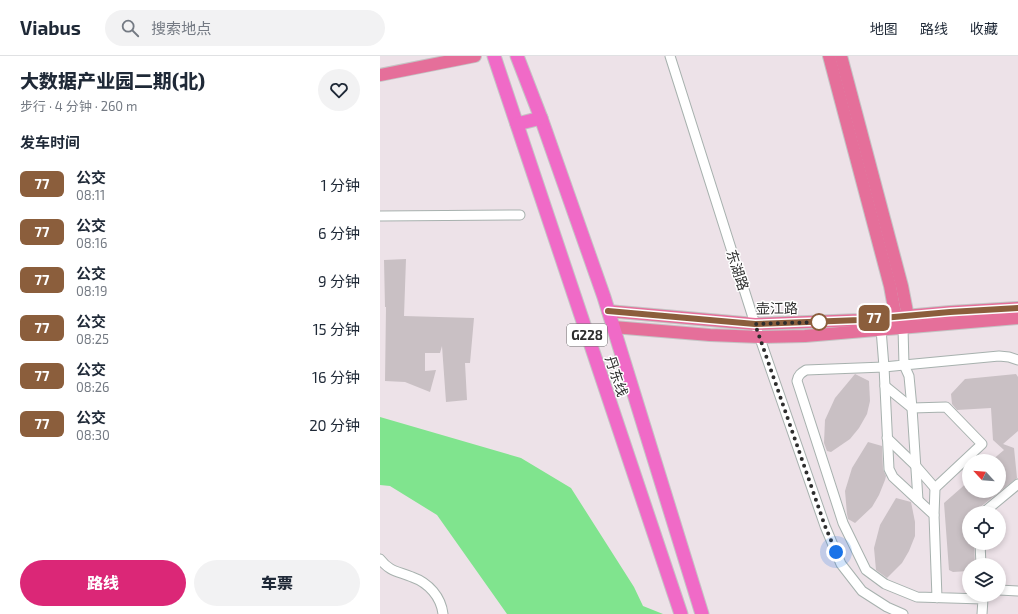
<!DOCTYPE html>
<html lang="zh">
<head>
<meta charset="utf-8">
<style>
  :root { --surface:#fff; --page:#f2f2f3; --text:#1f2937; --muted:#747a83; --line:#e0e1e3; --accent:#db2777 }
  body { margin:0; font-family:"Exo 2","Noto Sans SC",sans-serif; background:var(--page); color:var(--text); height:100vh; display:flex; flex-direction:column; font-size:15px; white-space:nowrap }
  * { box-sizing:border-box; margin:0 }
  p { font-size:13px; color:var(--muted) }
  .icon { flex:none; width:22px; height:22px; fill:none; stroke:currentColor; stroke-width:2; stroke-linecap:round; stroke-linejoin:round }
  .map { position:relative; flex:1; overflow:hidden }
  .drawer { display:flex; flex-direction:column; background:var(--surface); width:380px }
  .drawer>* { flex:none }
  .badge { padding:0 8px; border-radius:6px; font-size:14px; line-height:26px }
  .needle { width:26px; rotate:296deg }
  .fabs { position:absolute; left:582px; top:398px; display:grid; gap:8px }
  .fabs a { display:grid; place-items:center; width:44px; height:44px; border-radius:50%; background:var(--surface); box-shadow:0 2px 6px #0003; font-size:20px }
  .you { position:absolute; width:20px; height:20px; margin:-10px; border:3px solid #fff; border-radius:50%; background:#1a73e8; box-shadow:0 0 0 6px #1a73e833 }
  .map>.badge { position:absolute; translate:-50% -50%; box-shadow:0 0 0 2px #fff }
  h2 { padding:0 20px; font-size:15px; line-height:36px }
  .round { display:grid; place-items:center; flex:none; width:42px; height:42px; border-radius:21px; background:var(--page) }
  .head { display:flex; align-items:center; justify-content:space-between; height:68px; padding:0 20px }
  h1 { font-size:19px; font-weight:800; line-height:30px }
  .button { display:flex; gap:8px; margin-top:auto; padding:8px 20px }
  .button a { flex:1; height:46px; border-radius:24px; background:var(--accent); color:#fff; font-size:16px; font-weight:800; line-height:46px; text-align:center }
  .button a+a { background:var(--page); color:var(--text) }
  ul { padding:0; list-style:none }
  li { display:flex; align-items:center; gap:12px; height:48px; padding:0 20px }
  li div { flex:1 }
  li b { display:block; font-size:15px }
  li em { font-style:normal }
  li .badge { min-width:44px; font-weight:700; text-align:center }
  header { display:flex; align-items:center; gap:24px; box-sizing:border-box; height:56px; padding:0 20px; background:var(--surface); border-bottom:1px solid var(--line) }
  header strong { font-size:19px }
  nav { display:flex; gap:22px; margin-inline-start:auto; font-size:14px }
  .search { width:280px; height:36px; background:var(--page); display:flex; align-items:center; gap:10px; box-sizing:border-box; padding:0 14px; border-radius:22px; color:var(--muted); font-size:15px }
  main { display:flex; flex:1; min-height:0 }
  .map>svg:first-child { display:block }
</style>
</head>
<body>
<header>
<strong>Viabus</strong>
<div class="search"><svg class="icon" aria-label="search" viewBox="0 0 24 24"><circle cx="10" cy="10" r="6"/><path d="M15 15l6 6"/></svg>搜索地点</div>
<nav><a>地图</a><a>路线</a><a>收藏</a></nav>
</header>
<main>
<section class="drawer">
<div class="head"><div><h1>大数据产业园二期(北)</h1><p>步行 · 4 分钟 · 260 m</p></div><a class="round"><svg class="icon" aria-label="heart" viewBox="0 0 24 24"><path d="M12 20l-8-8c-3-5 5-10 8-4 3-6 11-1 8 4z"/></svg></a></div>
<h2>发车时间</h2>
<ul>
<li><span class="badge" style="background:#8b5e3c;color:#fff">77</span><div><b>公交</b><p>08:11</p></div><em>1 分钟</em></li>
<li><span class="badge" style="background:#8b5e3c;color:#fff">77</span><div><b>公交</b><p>08:16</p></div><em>6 分钟</em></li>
<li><span class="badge" style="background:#8b5e3c;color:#fff">77</span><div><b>公交</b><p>08:19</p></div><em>9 分钟</em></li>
<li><span class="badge" style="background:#8b5e3c;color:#fff">77</span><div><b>公交</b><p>08:25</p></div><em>15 分钟</em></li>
<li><span class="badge" style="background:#8b5e3c;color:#fff">77</span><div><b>公交</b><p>08:26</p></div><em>16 分钟</em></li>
<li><span class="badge" style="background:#8b5e3c;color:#fff">77</span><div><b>公交</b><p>08:30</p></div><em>20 分钟</em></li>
</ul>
<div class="button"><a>路线</a><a>车票</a></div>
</section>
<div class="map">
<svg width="638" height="558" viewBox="0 0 638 558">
  <rect width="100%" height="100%" fill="#ede2e8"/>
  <path fill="#80e48e" d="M0,361l141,41 50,30 63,99 9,19 20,8h-156l-70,-99 -47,-29 -10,-1z"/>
  <g fill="#c9c0c4">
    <path d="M26,203l-2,57 70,2 -4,45h-5l2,37 -21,2 -4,-56 -2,7h-15v18l11,-1 -6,22 -25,-10 -20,-1 1,-74h-1l-1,-47z"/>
    <path d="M475,318l14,7 1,20 -3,13 -8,14 -9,11 -19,13 -4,-1 -3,-8 1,-23 10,-22z"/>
    <path d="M636,318l2,3v54l-15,13 11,4 3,30 -38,30 -3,5h-7v30h5l1,22h-6v6l-16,1 -4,-2 -5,-67 25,-22v10h30v-30h-8l13,-11 -11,-10 -2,-32 -34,2 -5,-6 -1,-10 14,-15z"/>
    <path d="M488,386l14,4 1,23 3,7 -1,4 -6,15 -7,12 -17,16 -7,-4 -1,-5 -2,-23 7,-23z"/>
    <path d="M516,442l15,4 4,20v14l-6,15 -7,12 -15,15 -11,-8 -2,-22 6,-23z"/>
  </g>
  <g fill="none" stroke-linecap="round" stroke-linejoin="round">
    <defs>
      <g id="minor">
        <path d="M290,0l85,268 70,202 16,38 21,27 25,16 16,7"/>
        <path d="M0,160l140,-1"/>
        <path d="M501,273l3,38 20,-2 -1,-37"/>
        <path d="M505,330l27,22 34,-1 36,37 -47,44 -1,27"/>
        <path d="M507,382l28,27 20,23"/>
        <path d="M538,444l-6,-92 -3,-32 -5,-11 95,-9 10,1 9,3"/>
        <path d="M603,457l35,-29"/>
        <path d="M600,487l1,22"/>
        <path d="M0,503c10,13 18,12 32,18 17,6 29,20 31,37"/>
        <path d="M619,534l19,1"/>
        <path d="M557,542l-3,-83 -41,-38 -4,-8 -5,-102 -78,3c-5,3 -8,5 -9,11l46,142 23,47 19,14 32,13 66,2 -1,15"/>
      </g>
      <g id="major">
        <path d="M449,0l61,230 7,38"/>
        <path d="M461,0l61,230 7,36"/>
        <path d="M0,19l95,-19"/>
        <path d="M228,255l147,13 105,-4 90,-8 68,-4"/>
        <path d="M233,271l97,8 50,2 45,-1 213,-18"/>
      </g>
      <g id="highway">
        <path d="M114,0l187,558"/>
        <path d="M137,0l24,62 63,179 98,317"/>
        <path d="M137,68l24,-6"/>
      </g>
    </defs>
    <use href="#minor" stroke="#a7b1ae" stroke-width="11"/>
    <use href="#major" stroke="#c4c4c4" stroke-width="14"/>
    <use href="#highway" stroke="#c4c4c4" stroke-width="15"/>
    <use href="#minor" stroke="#fff" stroke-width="9"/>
    <use href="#major" stroke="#e56f9a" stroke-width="12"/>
    <use href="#highway" stroke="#f06ac7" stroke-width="13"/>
  </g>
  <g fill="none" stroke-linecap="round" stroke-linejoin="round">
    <defs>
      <path id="line" d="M228,255l147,13 105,-4 90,-8 68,-4"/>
    </defs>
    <use href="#line" stroke="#fff" stroke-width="9"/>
    <use href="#line" stroke="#8b5e3c" stroke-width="6"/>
    <path stroke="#2d2d2d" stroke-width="4" stroke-dasharray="0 7.2" d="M439,266h1l-65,2 70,202 11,26"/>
  </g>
  <circle fill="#fff" stroke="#8b5e3c" stroke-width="2" cx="439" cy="266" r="8"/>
  <g text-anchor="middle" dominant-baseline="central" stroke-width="3" stroke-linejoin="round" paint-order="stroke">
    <rect fill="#fff" stroke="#6c6c6c" stroke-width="1" x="187" y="268" width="40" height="22" rx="3"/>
    <g font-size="13" font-weight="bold" fill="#2d2d2d">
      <text x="207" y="279">G228</text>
    </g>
    <g font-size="14" fill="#2d2d2d" stroke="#fff">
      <text transform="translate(358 214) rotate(72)">东湖路</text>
      <text transform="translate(397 252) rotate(-1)">壶江路</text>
      <text transform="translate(237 320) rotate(71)">丹东线</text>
    </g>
  </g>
</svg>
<div class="fabs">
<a><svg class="needle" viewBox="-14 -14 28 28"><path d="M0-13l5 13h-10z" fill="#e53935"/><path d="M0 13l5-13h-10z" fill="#747a83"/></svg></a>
<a><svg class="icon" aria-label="locate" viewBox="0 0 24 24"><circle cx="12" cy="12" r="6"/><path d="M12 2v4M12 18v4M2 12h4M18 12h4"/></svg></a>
<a><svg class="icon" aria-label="layers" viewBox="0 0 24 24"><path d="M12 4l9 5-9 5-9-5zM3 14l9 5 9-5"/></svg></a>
</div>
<div class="you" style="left:456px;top:496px"></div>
<b class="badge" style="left:494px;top:262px;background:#8b5e3c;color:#fff">77</b>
</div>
</main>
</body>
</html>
